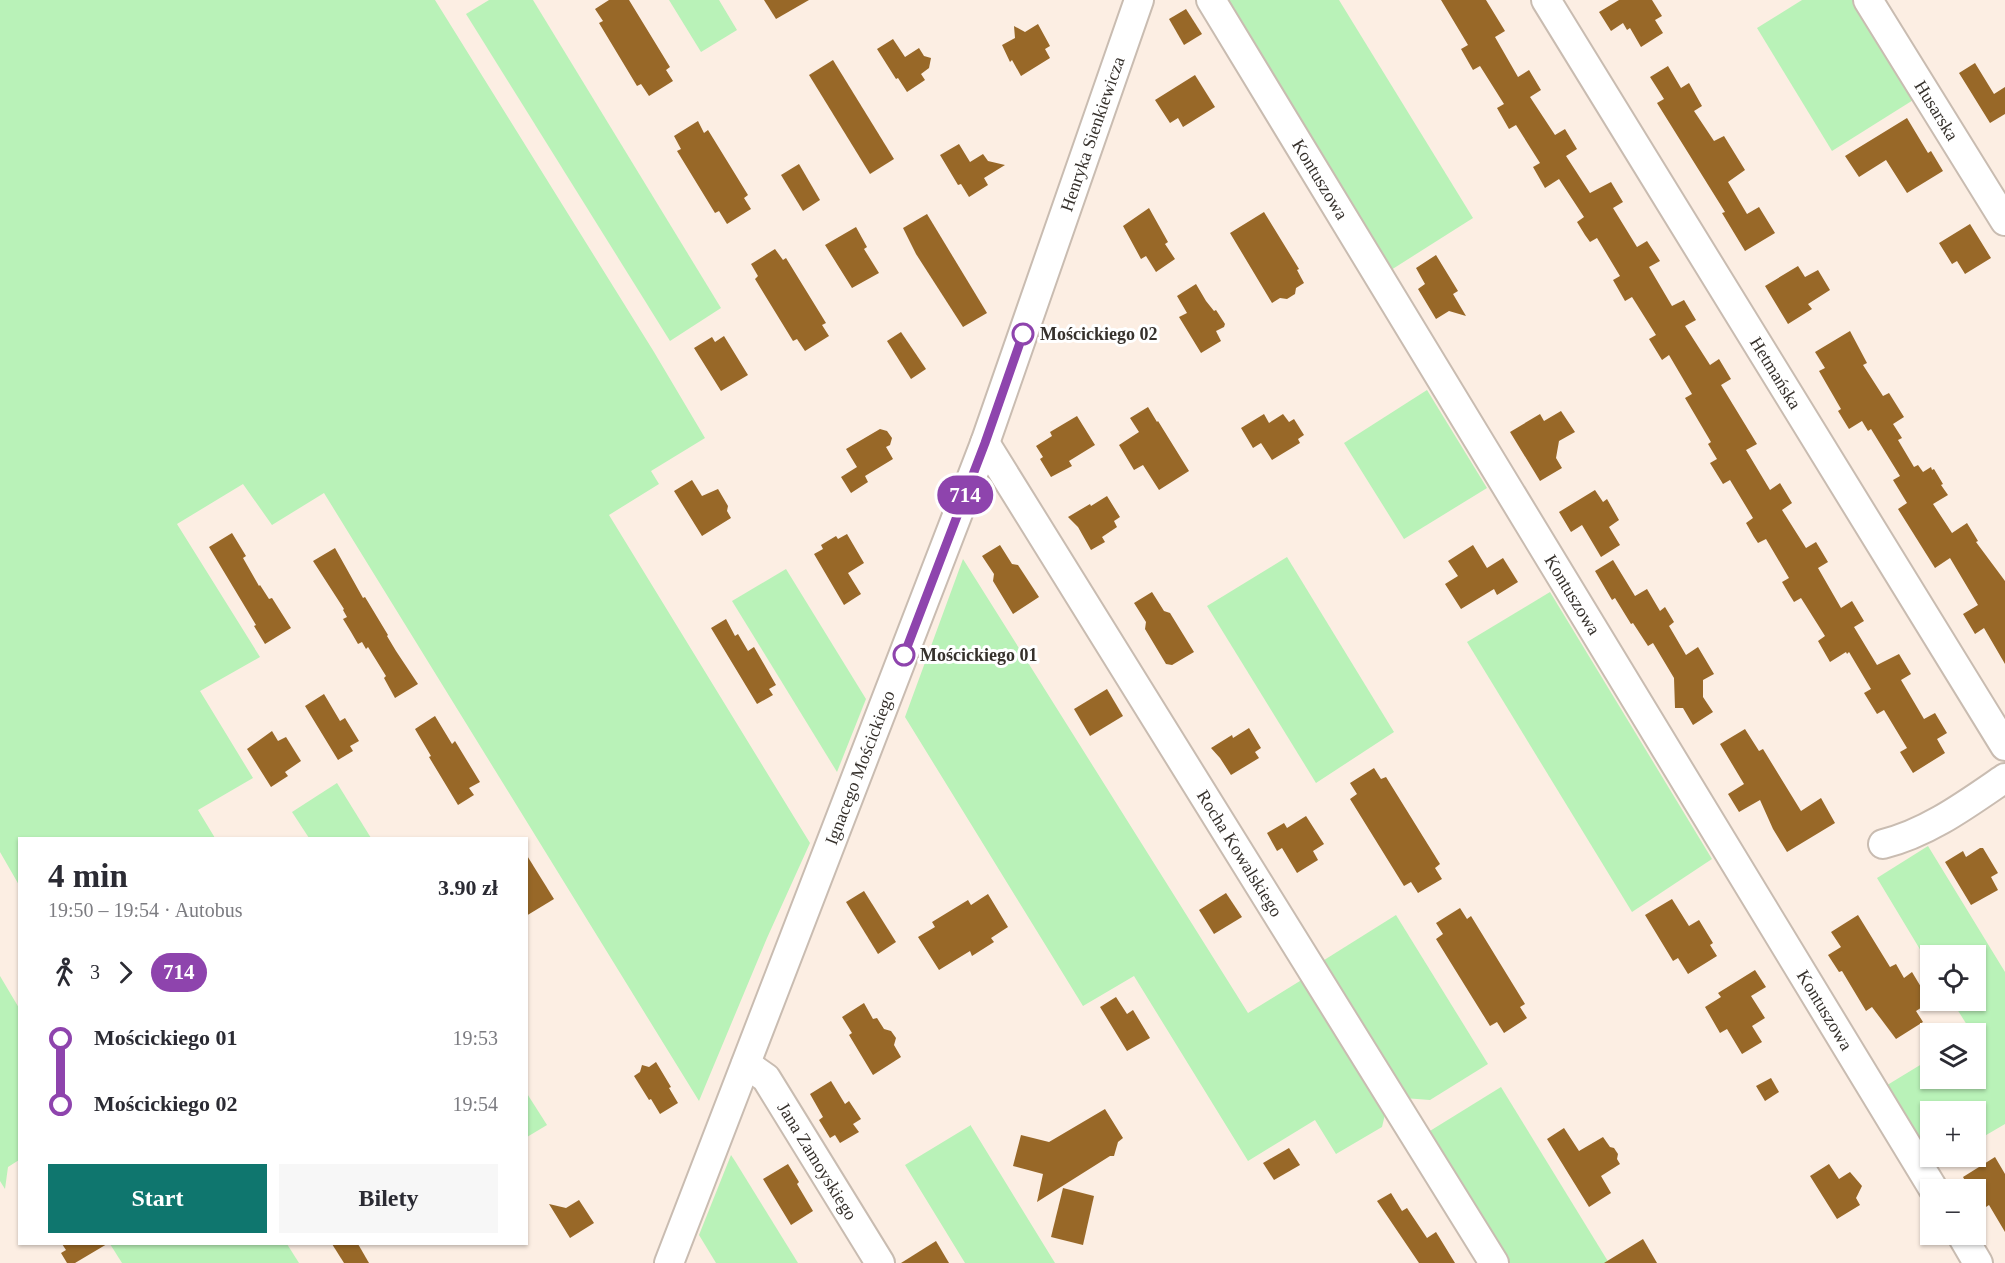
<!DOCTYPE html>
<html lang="pl">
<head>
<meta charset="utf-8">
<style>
  :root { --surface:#fff; --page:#f7f7f7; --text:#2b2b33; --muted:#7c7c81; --accent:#0f766e }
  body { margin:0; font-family:"Times New Roman",serif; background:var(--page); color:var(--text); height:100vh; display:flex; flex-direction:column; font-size:22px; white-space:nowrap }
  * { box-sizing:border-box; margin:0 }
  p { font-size:20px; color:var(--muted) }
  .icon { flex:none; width:33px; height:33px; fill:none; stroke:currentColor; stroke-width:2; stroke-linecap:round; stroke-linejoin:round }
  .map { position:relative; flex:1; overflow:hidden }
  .details { position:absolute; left:18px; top:837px; width:510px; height:408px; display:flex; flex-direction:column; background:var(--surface); border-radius:0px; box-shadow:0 2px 4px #0004 }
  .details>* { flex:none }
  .badge { padding:0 12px; border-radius:20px; font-size:21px; line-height:39px }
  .buttons { position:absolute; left:1920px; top:945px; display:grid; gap:12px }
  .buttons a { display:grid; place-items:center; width:66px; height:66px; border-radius:0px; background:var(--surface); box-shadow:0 2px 4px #0004; font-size:30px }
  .map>.badge { position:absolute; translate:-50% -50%; box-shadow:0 0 0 3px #fff }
  .legs { display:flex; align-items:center; gap:9px; height:66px; padding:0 30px; font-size:20px }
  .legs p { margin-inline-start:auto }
  .head { display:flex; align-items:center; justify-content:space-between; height:102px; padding:0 30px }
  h1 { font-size:33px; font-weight:700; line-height:45px }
  .primary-button { display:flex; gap:12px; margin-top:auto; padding:12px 30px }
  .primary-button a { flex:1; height:69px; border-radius:0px; background:var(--accent); color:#fff; font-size:24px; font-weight:700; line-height:69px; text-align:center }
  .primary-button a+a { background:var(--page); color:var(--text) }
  ul { padding:0 30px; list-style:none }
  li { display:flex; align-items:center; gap:21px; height:66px; font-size:22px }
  li i { display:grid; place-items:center; width:9px; height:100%; margin:0 8px; background:currentColor }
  li i::after { content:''; width:15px; height:15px; margin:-8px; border:4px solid; border-radius:50%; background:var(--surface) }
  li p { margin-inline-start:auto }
  li:first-child i { background:linear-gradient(#0000 50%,currentColor 0) }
  li:last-child i { background:linear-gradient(currentColor 50%,#0000 0) }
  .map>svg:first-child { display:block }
</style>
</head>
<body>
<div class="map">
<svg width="2005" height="1263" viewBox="0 0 2005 1263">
  <rect width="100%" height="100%" fill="#fceee3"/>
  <g fill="#b9f2b8">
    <path d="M0,0h435l219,352 51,86 -54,33 8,13 -50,31 201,328 -43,95 -68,163 -375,-608 -52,32 -29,-41 -66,40 83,133 -60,34 53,87 -55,32 17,28h-195l-1,47 -19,-33z"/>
    <path d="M489,0h44l188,308 -51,33 -204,-327z"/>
    <path d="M669,0h50l18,30 -36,22z"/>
    <path d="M1226,0h113l134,218 -82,52z"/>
    <path d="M1802,0h57l59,97 -86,54 -75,-123z"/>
    <path d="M1427,390l60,98 -83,51 -60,-96z"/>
    <path d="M1287,557l107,175 -78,51 -109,-177z"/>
    <path d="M963,559l285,454 60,-37 79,130 -5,21 -46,27 -21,-34 -67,41 -114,-185 -51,30 -178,-289z"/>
    <path d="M786,569l80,130 -29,73 -105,-171z"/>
    <path d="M1550,592l162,267 -80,53 -165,-270z"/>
    <path d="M337,783l34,55h-62l-17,-26z"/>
    <path d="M1928,846l77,126v152l-29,17v-29h-46v44l20,1 -18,10 -48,-80 46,-28v19h46v-44l-4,-1 -20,-32 24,-1v-44h-46v10l-53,-88z"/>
    <path d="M1396,915l92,149 -58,36 -26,-2 -83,-136z"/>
    <path d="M0,976l19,32v152l-11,7 -3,22 -5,-8z"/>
    <path d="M1501,1087l108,176h-104l-80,-129z"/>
    <path d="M526,1092l21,33 -20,12h-1z"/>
    <path d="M971,1125v1l84,137h-90l-60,-98z"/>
    <path d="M731,1155l4,6 63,102h-82l-17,-28z"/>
    <path d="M110,1244h177l12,19h-177z"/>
  </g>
  <g fill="#986828">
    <path d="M609,0h20l41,67 -4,3 7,11 -24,15 -8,-12 -4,2 -38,-63 4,-2 -8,-12z"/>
    <path d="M764,0h45l-33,19z"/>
    <path d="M1441,0h45l19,31 -10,6 23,40 11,-7 12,20 -11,7 25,38 10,-6 12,20 -11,7 24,37 21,-11 12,20 -10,6 24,39 10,-6 13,20 -11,6 23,39 12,-6 12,20 -11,6 25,39 9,-6 12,20 -10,6 36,59 -11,6 24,40 10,-7 12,20 -10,7 24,38 10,-6 12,20 -10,6 23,40 11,-7 12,20 -10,6 23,38 22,-11 12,20 -10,6 23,39 11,-6 12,20 -10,6 8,14 -32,20 -13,-21 7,-4 -23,-38 -7,4 -13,-21 7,-4 -22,-37 -2,2 -1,-2 -16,10 -12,-21 7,-5 -24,-38 -7,4 -5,-8 -7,-12 7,-4 -23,-39 -8,4 -4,-6 -8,-14 7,-5 -23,-38 -7,4 -13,-21 7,-4 -9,-15 3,-2 -26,-44 7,-4 -23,-39 -7,5 -13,-21 7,-4 -24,-38 -7,4 -12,-21 7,-4 -23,-38 -7,4 -5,-7 -8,-13 7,-5 -25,-38 -14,9 -12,-21 7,-4 -24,-38 -7,4 -12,-21 7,-4 -24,-38 -7,4 -12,-21 7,-4z"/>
    <path d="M1619,0h33l10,16 -7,4 8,13 -22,14 -11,-19 -3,2 -4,-7 -12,8 -12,-19z"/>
    <path d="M1186,9l16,25 -18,11 -15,-26z"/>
    <path d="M1038,24l12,22 -5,3 5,9 -29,18 -9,-16 -2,2 -8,-17 13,-7 -1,-12 11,6z"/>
    <path d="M893,39l12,18 14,-9 5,8 7,2 -2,10 -8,6 4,6 -18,12 -9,-14 -2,1 -19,-30z"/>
    <path d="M833,60l61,99 -24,15 -61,-99z"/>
    <path d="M1975,63l19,31 11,-7v27l-15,9 -31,-50z"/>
    <path d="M1668,66l13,22 8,-5 13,23 -8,5 20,30 10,-5 21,34 -17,12 19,32 12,-7 16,26 -30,18 -23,-38 3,-1 -68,-109 7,-4 -14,-22z"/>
    <path d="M1195,75l20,32 -32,20 -5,-9 -8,5 -15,-23z"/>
    <path d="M1907,118l21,35 3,-2 12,20 -36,22 -21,-33 -27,17 -14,-21z"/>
    <path d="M698,121l6,12 4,-3 40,65 -4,3 7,11 -24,15 -8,-13 -4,2 -38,-62 4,-2 -7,-13z"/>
    <path d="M959,144l11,18 13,-8 5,7 17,4 -21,13 4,7 -19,12 -8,-13 -3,1 -18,-30z"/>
    <path d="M799,164l21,36 -17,11 -22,-36z"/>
    <path d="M1149,208l19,34 -3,2 10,15 -19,13 -10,-16 -5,3 -18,-33z"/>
    <path d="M1264,212l35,57 -2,1 7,13 -8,5 -1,6 -8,5 -7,-1 -8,5 -42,-70z"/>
    <path d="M927,214l60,99 -24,14 -47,-73 -13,-26z"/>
    <path d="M1970,224l21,34 -26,16 -8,-13 -5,3 -13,-21z"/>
    <path d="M856,227l11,20 -3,2 15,24 -27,15 -27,-43z"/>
    <path d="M775,249l8,11 3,-2 40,65 -4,2 7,11 -24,15 -8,-12 -4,2 -38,-62 3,-3 -7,-12z"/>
    <path d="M1436,255l22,36 -5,3 13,22 -17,-5 -13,8 -18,-30 7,-5 -9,-16z"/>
    <path d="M1798,266l7,11 13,-7 12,20 -22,14 4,5 -24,15 -23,-38z"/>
    <path d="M1196,284l10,17 8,10 2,-1 9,14 -1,3 -8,4 5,10 -20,12 -22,-36 8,-4 -10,-17z"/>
    <path d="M1850,331l17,32 -4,2 20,31 6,-3 15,24 -11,7 9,14 -4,2 16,27 4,-2 5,7 8,-5 1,3 2,-1 9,15 -2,1 7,10 -15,9 19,29 15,-10 11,18 -2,1 29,39v83l-21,-36 -9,6 -12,-20 15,-9 -28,-47 -15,10 -37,-59 9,-6 -14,-23 7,-4 -29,-47 -3,2 -6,-10 -13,8 -11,-18 3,-2 -22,-38 6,-3 -10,-16z"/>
    <path d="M901,332l25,37 -15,10 -24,-38z"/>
    <path d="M724,336l24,39 -27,16 -27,-43 18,-11 3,5z"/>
    <path d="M1148,407l9,15 1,-1 31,50 -30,19 -16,-25 -9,5 -15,-25 20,-13 -9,-14z"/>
    <path d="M1561,411l14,21 -16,9 -3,17 6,10 -22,13 -30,-49 30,-18 4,7z"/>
    <path d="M1264,414l5,9 14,-9 6,8 5,-3 10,16 -6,4 2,4 -28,17 -11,-17 -8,5 -12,-20z"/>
    <path d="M1077,416l18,29 -26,16 3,5 -21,11 -11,-18 3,-2 -7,-11 16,-10 -2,-4z"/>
    <path d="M880,429l7,2 5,7 -2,7 -4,2 7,12 -28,17 3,6 -17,11 -10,-16 16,-10 -11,-18z"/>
    <path d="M692,480l10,16 16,-7 10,17 -1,5 4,7 -29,18 -28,-45z"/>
    <path d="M1595,490l8,12 4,-3 12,21 -10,7 11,18 -19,12 -19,-32 -11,7 -12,-20z"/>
    <path d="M1107,496l13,21 -6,4 3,6 -15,10 3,5 -14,8 -13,-23 -10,-10 22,-13 1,2z"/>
    <path d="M232,533l14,23 -3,2 16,28 1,-1 9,14 3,-1 19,30 -26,16 -11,-18 2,-1 -47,-78z"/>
    <path d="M847,534l17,29 -16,10 13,21 -17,11 -30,-51 9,-5 -2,-4 15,-9 2,3z"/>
    <path d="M1000,545l12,19 6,1 21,32 -26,17 -20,-33 1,-7 -12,-18z"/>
    <path d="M1473,545l14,23 16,-10 15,24 -21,13 -3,-6 -33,20 -16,-25 13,-8 -10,-15z"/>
    <path d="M335,548l28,50 2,-1 23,38 -1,1 9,15 22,33 -23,14 -11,-20 2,-2 -18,-29 -2,2 -4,-7 -4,2 -7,-12 -8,-13 4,-2 -4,-7 1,-1 -31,-48z"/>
    <path d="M1613,560l22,36 12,-7 13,22 5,-4 9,15 -5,4 17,29 12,-8 16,27 -11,6v17l10,15 -20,13 -10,-17h-8l-1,-30 -21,-35 -5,3 -15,-23 -2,1 -16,-26 -3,2 -17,-29z"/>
    <path d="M1152,592l12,19 6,2 24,39 -22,13 -6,-1 -21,-35 1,-7 -12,-19z"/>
    <path d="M726,619l9,17 3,-2 10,17 6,-4 22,38 -7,4 4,6 -16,9 -46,-76z"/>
    <path d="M1107,689l16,27 -33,20 -16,-27z"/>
    <path d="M324,694l16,27 5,-3 14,23 -9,5 3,5 -15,9 -33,-54z"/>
    <path d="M435,716l17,28 3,-3 25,41 -11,6 5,7 -16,10 -29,-48 2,-1 -16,-27z"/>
    <path d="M1249,728l12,20 -6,4 4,6 -28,17 -11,-17 -9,-10 21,-13 1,3z"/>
    <path d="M1745,729l14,22 4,-2 38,62 20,-13 14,25 -48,29 -14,-23 -13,-29 -21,12 -11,-18 16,-10 -24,-40z"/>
    <path d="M272,731l6,10 8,-4 15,24 -16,11 3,4 -17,11 -24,-38z"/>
    <path d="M1374,768l7,11 5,-2 54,87 -5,4 7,11 -24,14 -7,-11 -7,4 -54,-87 7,-5 -7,-11z"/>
    <path d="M1306,816l18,28 -11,7 5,9 -21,13 -15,-25 -5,3 -10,-18 17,-10 3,5z"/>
    <path d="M1980,848h3l15,25 -7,4 7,13 -27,15 -26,-43 18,-11 3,6z"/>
    <path d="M526,854l28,45 -28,17z"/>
    <path d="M864,891l32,51 -18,12 -32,-52z"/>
    <path d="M1226,893l16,24 -28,17 -15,-24z"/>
    <path d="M988,894l20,33 -17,11 3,4 -22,14 -2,-5 -31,19 -21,-33 17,-10 -3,-5 36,-22 3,5z"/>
    <path d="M1672,899l17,27 10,-6 14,23 -3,2 7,11 -29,18 -10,-16 -5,3 -28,-46z"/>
    <path d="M1460,908l7,11 4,-3 54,88 -5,3 7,11 -23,15 -7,-11 -7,4 -54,-87 7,-5 -7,-11z"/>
    <path d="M1858,915l32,52 6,-3 8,14 8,-6 18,30 -14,9 7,11 -27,17 -24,-32 -6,4 -24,-40 -3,1 -11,-17 13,-8 -10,-15z"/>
    <path d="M1755,970l11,17 -15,9 14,22 -13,8 10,16 -20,12 -15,-25 -7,4 -15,-26 16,-10 -3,-4z"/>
    <path d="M1116,997l11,17 6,-4 17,28 -23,13 -27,-44z"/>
    <path d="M864,1003l9,16 4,-1 7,11 7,2 5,7 -2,7 7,12 -28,18 -24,-40 3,-2 -10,-16z"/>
    <path d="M656,1062l15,25 -2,1 9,15 -18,11 -9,-15 -2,1 -15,-24 6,-4 2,-7 7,2z"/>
    <path d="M1771,1078l8,14 -14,9 -9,-15z"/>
    <path d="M831,1081l14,23 4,-3 12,18 -8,5 6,8 -19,11 -5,-8 -5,3 -11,-18 4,-3 -13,-23z"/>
    <path d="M1105,1109l18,29 -5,4 -4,14h-4l-73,46 6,-28 -30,-8 8,-31 28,7z"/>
    <path d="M1564,1128l15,23 24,-14 7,10 4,1 4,6 -1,5 3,5 -19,12 10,17 -22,14 -42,-68z"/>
    <path d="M1289,1148l11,17 -26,15 -11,-17z"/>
    <path d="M1995,1157l10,17v58l-16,-27 -6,4 -7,-11v-8h-6l-7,-13z"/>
    <path d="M788,1164l11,18 -2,2 16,27 -22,14 -28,-46z"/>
    <path d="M1829,1164l10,15 11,-7 12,14 -6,12 4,7 -23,14 -27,-43z"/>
    <path d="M1063,1188l31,8 -11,49 -32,-8z"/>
    <path d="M1391,1193l11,18 5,-3 20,30 9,-6 19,31h-36l-42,-62z"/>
    <path d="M579,1200l15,23 -24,15 -21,-34 17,4z"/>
    <path d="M1643,1239l14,24h-53z"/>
    <path d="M936,1241l13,22h-48z"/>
    <path d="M62,1244h45l-32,19h-8l-6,-10 5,-3z"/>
    <path d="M332,1244h26l11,19h-25z"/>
  </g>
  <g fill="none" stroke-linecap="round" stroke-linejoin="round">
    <defs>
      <g id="minor">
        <path id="s1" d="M1211,0l723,1190"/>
        <path id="s2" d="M1546,0l459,746"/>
        <path id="s3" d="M1868,0l137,221"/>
        <path id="s4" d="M985,443l509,820"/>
        <path d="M1883,844c45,-11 84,-40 122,-66"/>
        <path id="s5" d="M746,1064l20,14 114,185"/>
        <path d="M1961,1234l17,29"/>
        <path id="s6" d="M669,1263l316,-820 154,-443"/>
      </g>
    </defs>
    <use href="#minor" stroke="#c9bcb1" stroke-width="32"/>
    <use href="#minor" stroke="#fff" stroke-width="28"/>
  </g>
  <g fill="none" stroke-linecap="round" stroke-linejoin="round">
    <defs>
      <path id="line-1" d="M904,655l81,-212 38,-109"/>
    </defs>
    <use href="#line-1" stroke="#fff" stroke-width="14"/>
    <use href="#line-1" stroke="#8e44ad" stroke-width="9"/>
  </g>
  <g fill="#fff" stroke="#8e44ad" stroke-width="3">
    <circle cx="1023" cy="334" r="10"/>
    <circle cx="904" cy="655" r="10"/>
  </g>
  <g text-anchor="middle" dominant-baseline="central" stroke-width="6" stroke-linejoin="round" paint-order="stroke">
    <g font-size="18" fill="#36312c" stroke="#fff">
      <text stroke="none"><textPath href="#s3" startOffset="130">Husarska</textPath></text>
      <text stroke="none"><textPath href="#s6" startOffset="1206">Henryka Sienkiewicza</textPath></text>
      <text stroke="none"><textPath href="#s1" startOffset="210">Kontuszowa</textPath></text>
      <text stroke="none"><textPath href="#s2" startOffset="438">Hetmańska</textPath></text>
      <text stroke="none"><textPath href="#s1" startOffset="696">Kontuszowa</textPath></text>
      <text stroke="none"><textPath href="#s6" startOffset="531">Ignacego Mościckiego</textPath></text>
      <text stroke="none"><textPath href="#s4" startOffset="483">Rocha Kowalskiego</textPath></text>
      <text stroke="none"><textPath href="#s1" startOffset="1182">Kontuszowa</textPath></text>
      <text stroke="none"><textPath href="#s5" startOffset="122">Jana Zamoyskiego</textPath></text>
    </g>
    <g font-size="18" font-weight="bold" fill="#36312c" stroke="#fff" text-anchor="start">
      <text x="1040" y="334">Mościckiego 02</text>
      <text x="920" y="655">Mościckiego 01</text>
    </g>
  </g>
</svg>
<div class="buttons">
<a><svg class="icon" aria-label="locate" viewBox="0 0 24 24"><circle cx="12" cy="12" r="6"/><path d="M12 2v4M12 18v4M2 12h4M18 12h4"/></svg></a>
<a><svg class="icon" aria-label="layers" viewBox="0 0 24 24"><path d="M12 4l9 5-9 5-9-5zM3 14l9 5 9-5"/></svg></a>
<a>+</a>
<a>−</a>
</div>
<b class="badge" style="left:965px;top:495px;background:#8e44ad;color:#fff">714</b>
<section class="details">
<div class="head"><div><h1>4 min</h1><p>19:50 – 19:54 · Autobus</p></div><b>3.90 zł</b></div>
<div class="legs"><svg class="icon" aria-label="walk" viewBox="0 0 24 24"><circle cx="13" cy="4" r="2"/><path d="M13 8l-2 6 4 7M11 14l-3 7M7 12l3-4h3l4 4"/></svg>3<svg class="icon" aria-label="forward" viewBox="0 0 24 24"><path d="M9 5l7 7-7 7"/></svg><b class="badge" style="background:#8e44ad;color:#fff">714</b></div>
<ul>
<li><i style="color:#8e44ad"></i><b>Mościckiego 01</b><p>19:53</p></li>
<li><i style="color:#8e44ad"></i><b>Mościckiego 02</b><p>19:54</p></li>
</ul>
<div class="primary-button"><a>Start</a><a>Bilety</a></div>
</section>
</div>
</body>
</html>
